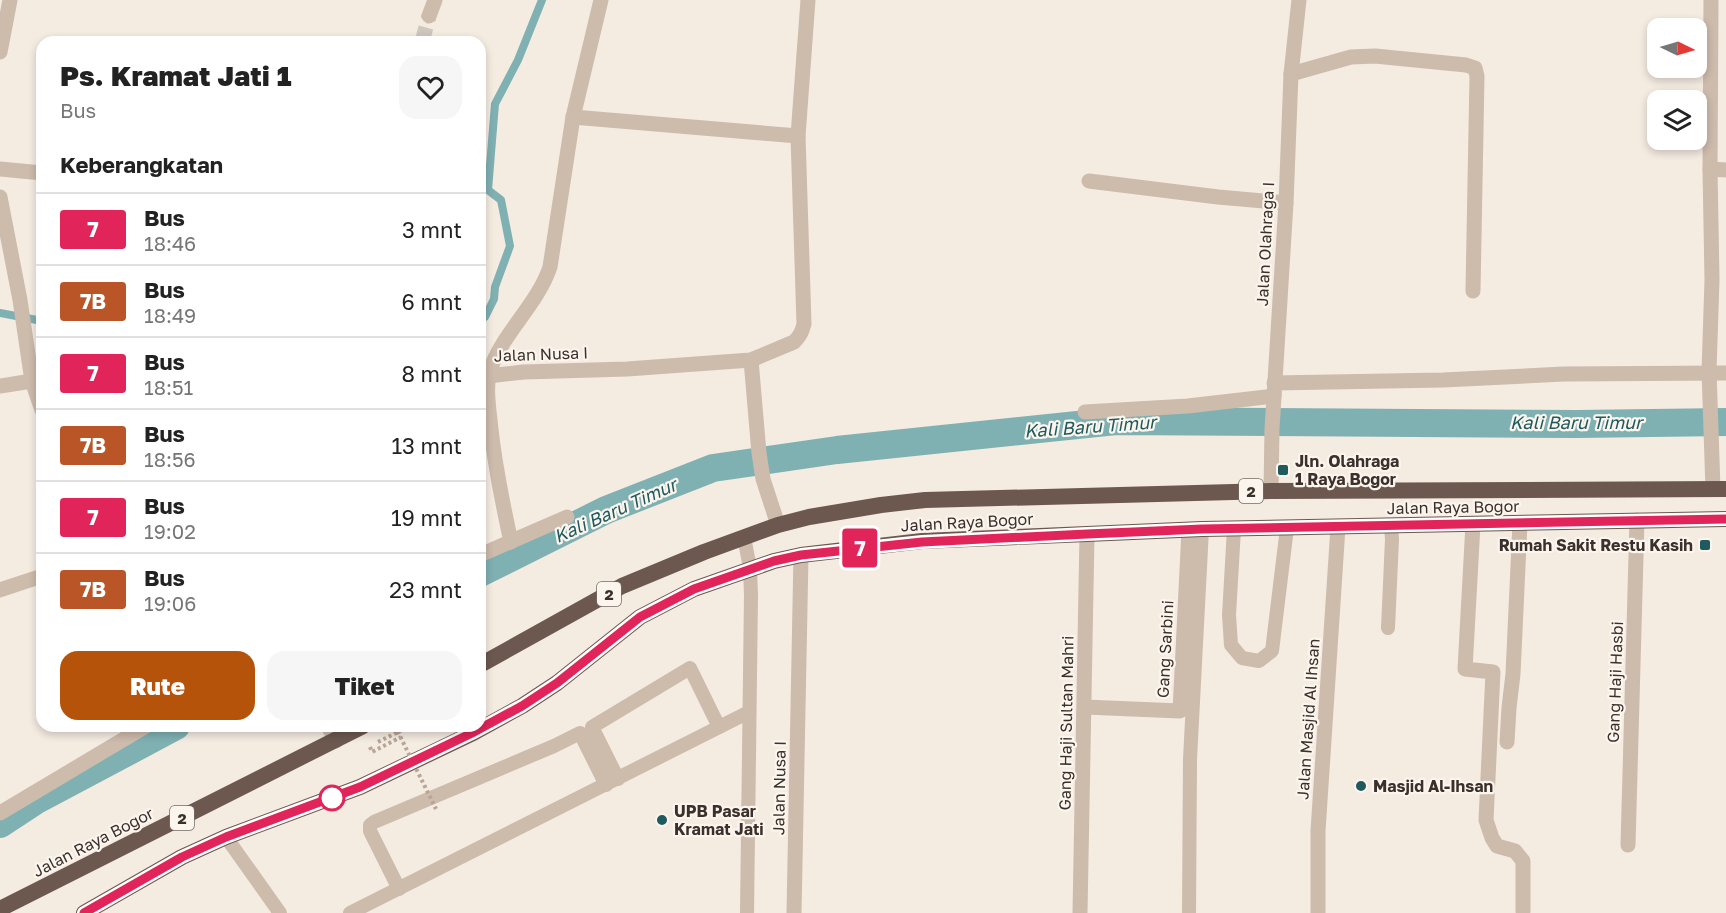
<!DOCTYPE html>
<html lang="id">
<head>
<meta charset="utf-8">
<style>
  :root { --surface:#fff; --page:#f6f6f6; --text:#222; --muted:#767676; --line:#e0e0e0; --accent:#b45309 }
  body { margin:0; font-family:"Golos Text",sans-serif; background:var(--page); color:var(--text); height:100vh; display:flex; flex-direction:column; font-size:22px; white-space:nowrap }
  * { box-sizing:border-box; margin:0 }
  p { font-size:20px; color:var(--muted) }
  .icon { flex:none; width:33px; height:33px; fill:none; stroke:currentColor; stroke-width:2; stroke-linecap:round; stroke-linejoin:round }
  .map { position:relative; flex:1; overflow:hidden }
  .details { position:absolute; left:36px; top:36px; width:450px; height:696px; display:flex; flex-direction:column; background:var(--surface); border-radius:18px; box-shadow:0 3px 9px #0003 }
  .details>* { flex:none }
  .badge { padding:0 12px; border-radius:4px; font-size:21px; line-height:39px }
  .needle { width:39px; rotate:95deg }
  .fabs { position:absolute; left:1647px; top:18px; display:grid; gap:12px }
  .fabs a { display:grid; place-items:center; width:60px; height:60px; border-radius:12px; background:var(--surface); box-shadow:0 3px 9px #0003; font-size:30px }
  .map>.badge { position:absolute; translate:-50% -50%; box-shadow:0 0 0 3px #fff }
  h2 { padding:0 24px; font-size:22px; line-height:54px }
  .round { display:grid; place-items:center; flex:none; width:63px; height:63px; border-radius:18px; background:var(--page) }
  .headline { display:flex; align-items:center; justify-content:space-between; height:102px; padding:0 24px }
  h1 { font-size:28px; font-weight:800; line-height:45px }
  .primary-button { display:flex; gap:12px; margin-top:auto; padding:12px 24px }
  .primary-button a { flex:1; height:69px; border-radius:18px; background:var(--accent); color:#fff; font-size:24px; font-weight:800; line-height:69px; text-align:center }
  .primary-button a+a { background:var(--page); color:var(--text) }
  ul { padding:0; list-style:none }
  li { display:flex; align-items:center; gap:18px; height:72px; padding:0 24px; border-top:2px solid var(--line) }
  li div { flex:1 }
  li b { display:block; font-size:22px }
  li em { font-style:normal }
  li .badge { min-width:66px; font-weight:700; text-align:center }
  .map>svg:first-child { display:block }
</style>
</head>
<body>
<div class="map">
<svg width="1726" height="913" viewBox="0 0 1726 913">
  <rect width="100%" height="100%" fill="#f4ebe1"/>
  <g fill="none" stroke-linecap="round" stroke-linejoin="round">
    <g stroke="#7fb0b2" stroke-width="8">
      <path d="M0,313l42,8"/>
      <path d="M480,321l5,-4 9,-18 1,-12 15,-41 -9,-46 -13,-10 7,-86 23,-44 24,-60"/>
    </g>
    <g stroke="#7fb0b2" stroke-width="28">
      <path d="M480,573l126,-63 107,-42 124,-18 279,-29 461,3 149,-2"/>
      <path d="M0,824l35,-23 141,-75"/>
    </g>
    <path stroke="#cfc6bd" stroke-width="15" stroke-dasharray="15 8" stroke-linecap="butt" d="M422,42l7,-26"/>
    <g stroke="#b9a596" stroke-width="4" stroke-dasharray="3 3" stroke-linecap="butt">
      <path d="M378,742l32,-16"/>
      <path d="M370,747l2,5 29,-15"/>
    </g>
    <g stroke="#cdbbac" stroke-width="14">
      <path d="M1234,529l-5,86 2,30 11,13 17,3 13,-10 15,-123"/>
      <path d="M744,537l6,31 1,27 -4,318"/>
      <path d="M1388,628l4,-89 -1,-13"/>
      <path d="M618,779l-26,-52 98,-59 29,59"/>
      <path d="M226,837l54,76"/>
      <path d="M399,889l-29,-58v-6l4,-3 180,-76 26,-13 26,52"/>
      <path d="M350,913l399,-201"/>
      <path d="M1189,913l1,-154 12,-230"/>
    </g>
    <g stroke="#cdbbac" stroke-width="15">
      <path d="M1711,0l-1,169 2,111 -3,91 4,118"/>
      <path d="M429,16l6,-16"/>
      <path d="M0,52l10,-52"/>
      <path d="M1291,74l60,-17 24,-1 91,9 9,3 2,8 -4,215"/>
      <path d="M573,117l225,19"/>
      <path d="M0,169l42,4"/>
      <path d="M1710,169l16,1"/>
      <path d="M1089,181l129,16 68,6"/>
      <path d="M0,197l20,103 12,81 10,29"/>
      <path d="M751,360l8,93 4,26 15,46"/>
      <path d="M488,376l36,-4 103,-3 124,-9 43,-18c6,-6 8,-10 10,-18l-6,-188 10,-136"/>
      <path d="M1274,383l169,-3 121,-6 162,-1"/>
      <path d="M0,386l32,-5"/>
      <path d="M1085,412l103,-6 86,-10"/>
      <path d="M1271,491l1,-62 14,-226 5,-129 8,-74"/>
      <path d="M1473,524l-8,145 28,3 -7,148 6,18 5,8 18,5 8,10v50"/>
      <path d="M511,542c-9,-41 -17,-80 -21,-122 -2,-18 -5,-38 2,-55 14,-35 46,-62 58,-98l23,-150 28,-117"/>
      <path d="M480,555l87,-38"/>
      <path d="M0,590l42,-14"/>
      <path d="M1085,707l95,4 9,-181"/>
      <path d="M328,726l8,15"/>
      <path d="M1507,742l2,-34 4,-34 7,-151"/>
      <path d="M0,813l146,-87"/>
      <path d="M1628,845l9,-325"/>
      <path d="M794,913l7,-358"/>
      <path d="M1080,913l7,-379"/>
      <path d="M1318,913v-82l20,-304"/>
    </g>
    <g stroke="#6c584f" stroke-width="16">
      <path d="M480,665l142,-79 82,-34 74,-27 31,-8 72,-12 44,-5 346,-9 455,-2"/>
      <path d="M0,909l363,-183"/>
      <path d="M84,913l98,-56 44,-20 134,-50 113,-54 49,-27 35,-23 83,-66 54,-28 80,-28 27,-6 121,-14 165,-7 115,-5 524,-10"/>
    </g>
    <path stroke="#b9a596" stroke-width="4" stroke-dasharray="3 3" stroke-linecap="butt" d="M395,726l41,83"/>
  </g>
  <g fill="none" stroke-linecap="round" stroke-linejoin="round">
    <defs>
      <path id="line" d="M84,913l98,-56 44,-20 134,-50 112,-54 50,-27 35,-23 83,-66 54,-28 80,-28 27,-6 121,-13 165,-8 115,-5 524,-10"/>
    </defs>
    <use href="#line" stroke="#fff" stroke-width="14"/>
    <use href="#line" stroke="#e1245a" stroke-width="9"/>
  </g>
  <g fill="#1f5a5e" stroke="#fbf5ee" stroke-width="2">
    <rect x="1277" y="464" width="12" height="12" rx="3"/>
    <rect x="1699" y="539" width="12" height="12" rx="3"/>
    <circle cx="1361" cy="786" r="6"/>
    <circle cx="662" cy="820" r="6"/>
  </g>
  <circle fill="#fff" stroke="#e1245a" stroke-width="3" cx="332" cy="798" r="12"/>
  <g text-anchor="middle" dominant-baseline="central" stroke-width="4.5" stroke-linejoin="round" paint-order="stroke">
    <g fill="#fbf5ee" stroke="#756b66" stroke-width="1.5">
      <rect x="1239" y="479" width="24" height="24" rx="4.5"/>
      <rect x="597" y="582" width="24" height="24" rx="4.5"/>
      <rect x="170" y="806" width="24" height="24" rx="4.5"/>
    </g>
    <g font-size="15" font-weight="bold" fill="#3b302b">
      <text x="1251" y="491">2</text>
      <text x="609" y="594">2</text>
      <text x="182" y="818">2</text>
    </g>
    <g font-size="16" fill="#3b302b" stroke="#fbf5ee">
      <text transform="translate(1265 244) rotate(-87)">Jalan Olahraga I</text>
      <text transform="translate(541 354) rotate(-2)">Jalan Nusa I</text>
      <text transform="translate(1453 507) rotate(-1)">Jalan Raya Bogor</text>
      <text transform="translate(967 522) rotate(-3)">Jalan Raya Bogor</text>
      <text transform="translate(1165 649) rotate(-87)">Gang Sarbini</text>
      <text transform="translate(1615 682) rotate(-88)">Gang Haji Hasbi</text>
      <text transform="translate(1308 719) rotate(-86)">Jalan Masjid Al Ihsan</text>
      <text transform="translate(1066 723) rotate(-89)">Gang Haji Sultan Mahri</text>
      <text transform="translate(779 788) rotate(-89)">Jalan Nusa I</text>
      <text transform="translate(93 842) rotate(-27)">Jalan Raya Bogor</text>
    </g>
    <g font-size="16" font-weight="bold" fill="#3b302b" stroke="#fbf5ee" text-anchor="start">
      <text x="1295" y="461">Jln. Olahraga<tspan x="1295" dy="18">1 Raya Bogor</tspan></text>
      <text x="1693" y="545" text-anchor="end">Rumah Sakit Restu Kasih</text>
      <text x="1373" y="786">Masjid Al-Ihsan</text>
      <text x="674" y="811">UPB Pasar<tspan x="674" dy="18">Kramat Jati</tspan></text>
    </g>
    <g font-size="18" font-style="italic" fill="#1f5a5e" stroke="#fbf5ee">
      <text x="1576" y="422">Kali Baru Timur</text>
      <text transform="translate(1090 426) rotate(-4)">Kali Baru Timur</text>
      <text transform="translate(615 510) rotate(-24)">Kali Baru Timur</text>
    </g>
  </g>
</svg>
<div class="fabs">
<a><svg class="needle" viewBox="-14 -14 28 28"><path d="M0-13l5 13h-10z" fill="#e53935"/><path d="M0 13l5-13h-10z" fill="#767676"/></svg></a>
<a><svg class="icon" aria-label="layers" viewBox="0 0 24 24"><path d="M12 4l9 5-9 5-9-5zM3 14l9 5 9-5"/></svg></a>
</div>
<b class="badge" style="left:860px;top:548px;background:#e1245a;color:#fff">7</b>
<section class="details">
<div class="headline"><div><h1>Ps. Kramat Jati 1</h1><p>Bus</p></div><a class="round"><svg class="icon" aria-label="heart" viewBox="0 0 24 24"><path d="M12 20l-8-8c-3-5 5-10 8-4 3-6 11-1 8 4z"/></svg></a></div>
<h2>Keberangkatan</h2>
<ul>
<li><span class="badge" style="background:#e1245a;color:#fff">7</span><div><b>Bus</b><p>18:46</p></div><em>3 mnt</em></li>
<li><span class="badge" style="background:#ba5527;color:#fff">7B</span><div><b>Bus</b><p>18:49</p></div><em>6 mnt</em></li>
<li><span class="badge" style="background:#e1245a;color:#fff">7</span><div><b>Bus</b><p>18:51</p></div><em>8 mnt</em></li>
<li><span class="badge" style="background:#ba5527;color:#fff">7B</span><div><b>Bus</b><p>18:56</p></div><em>13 mnt</em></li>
<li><span class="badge" style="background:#e1245a;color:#fff">7</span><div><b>Bus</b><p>19:02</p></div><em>19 mnt</em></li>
<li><span class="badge" style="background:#ba5527;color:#fff">7B</span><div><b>Bus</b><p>19:06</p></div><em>23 mnt</em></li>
</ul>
<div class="primary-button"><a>Rute</a><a>Tiket</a></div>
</section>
</div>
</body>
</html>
